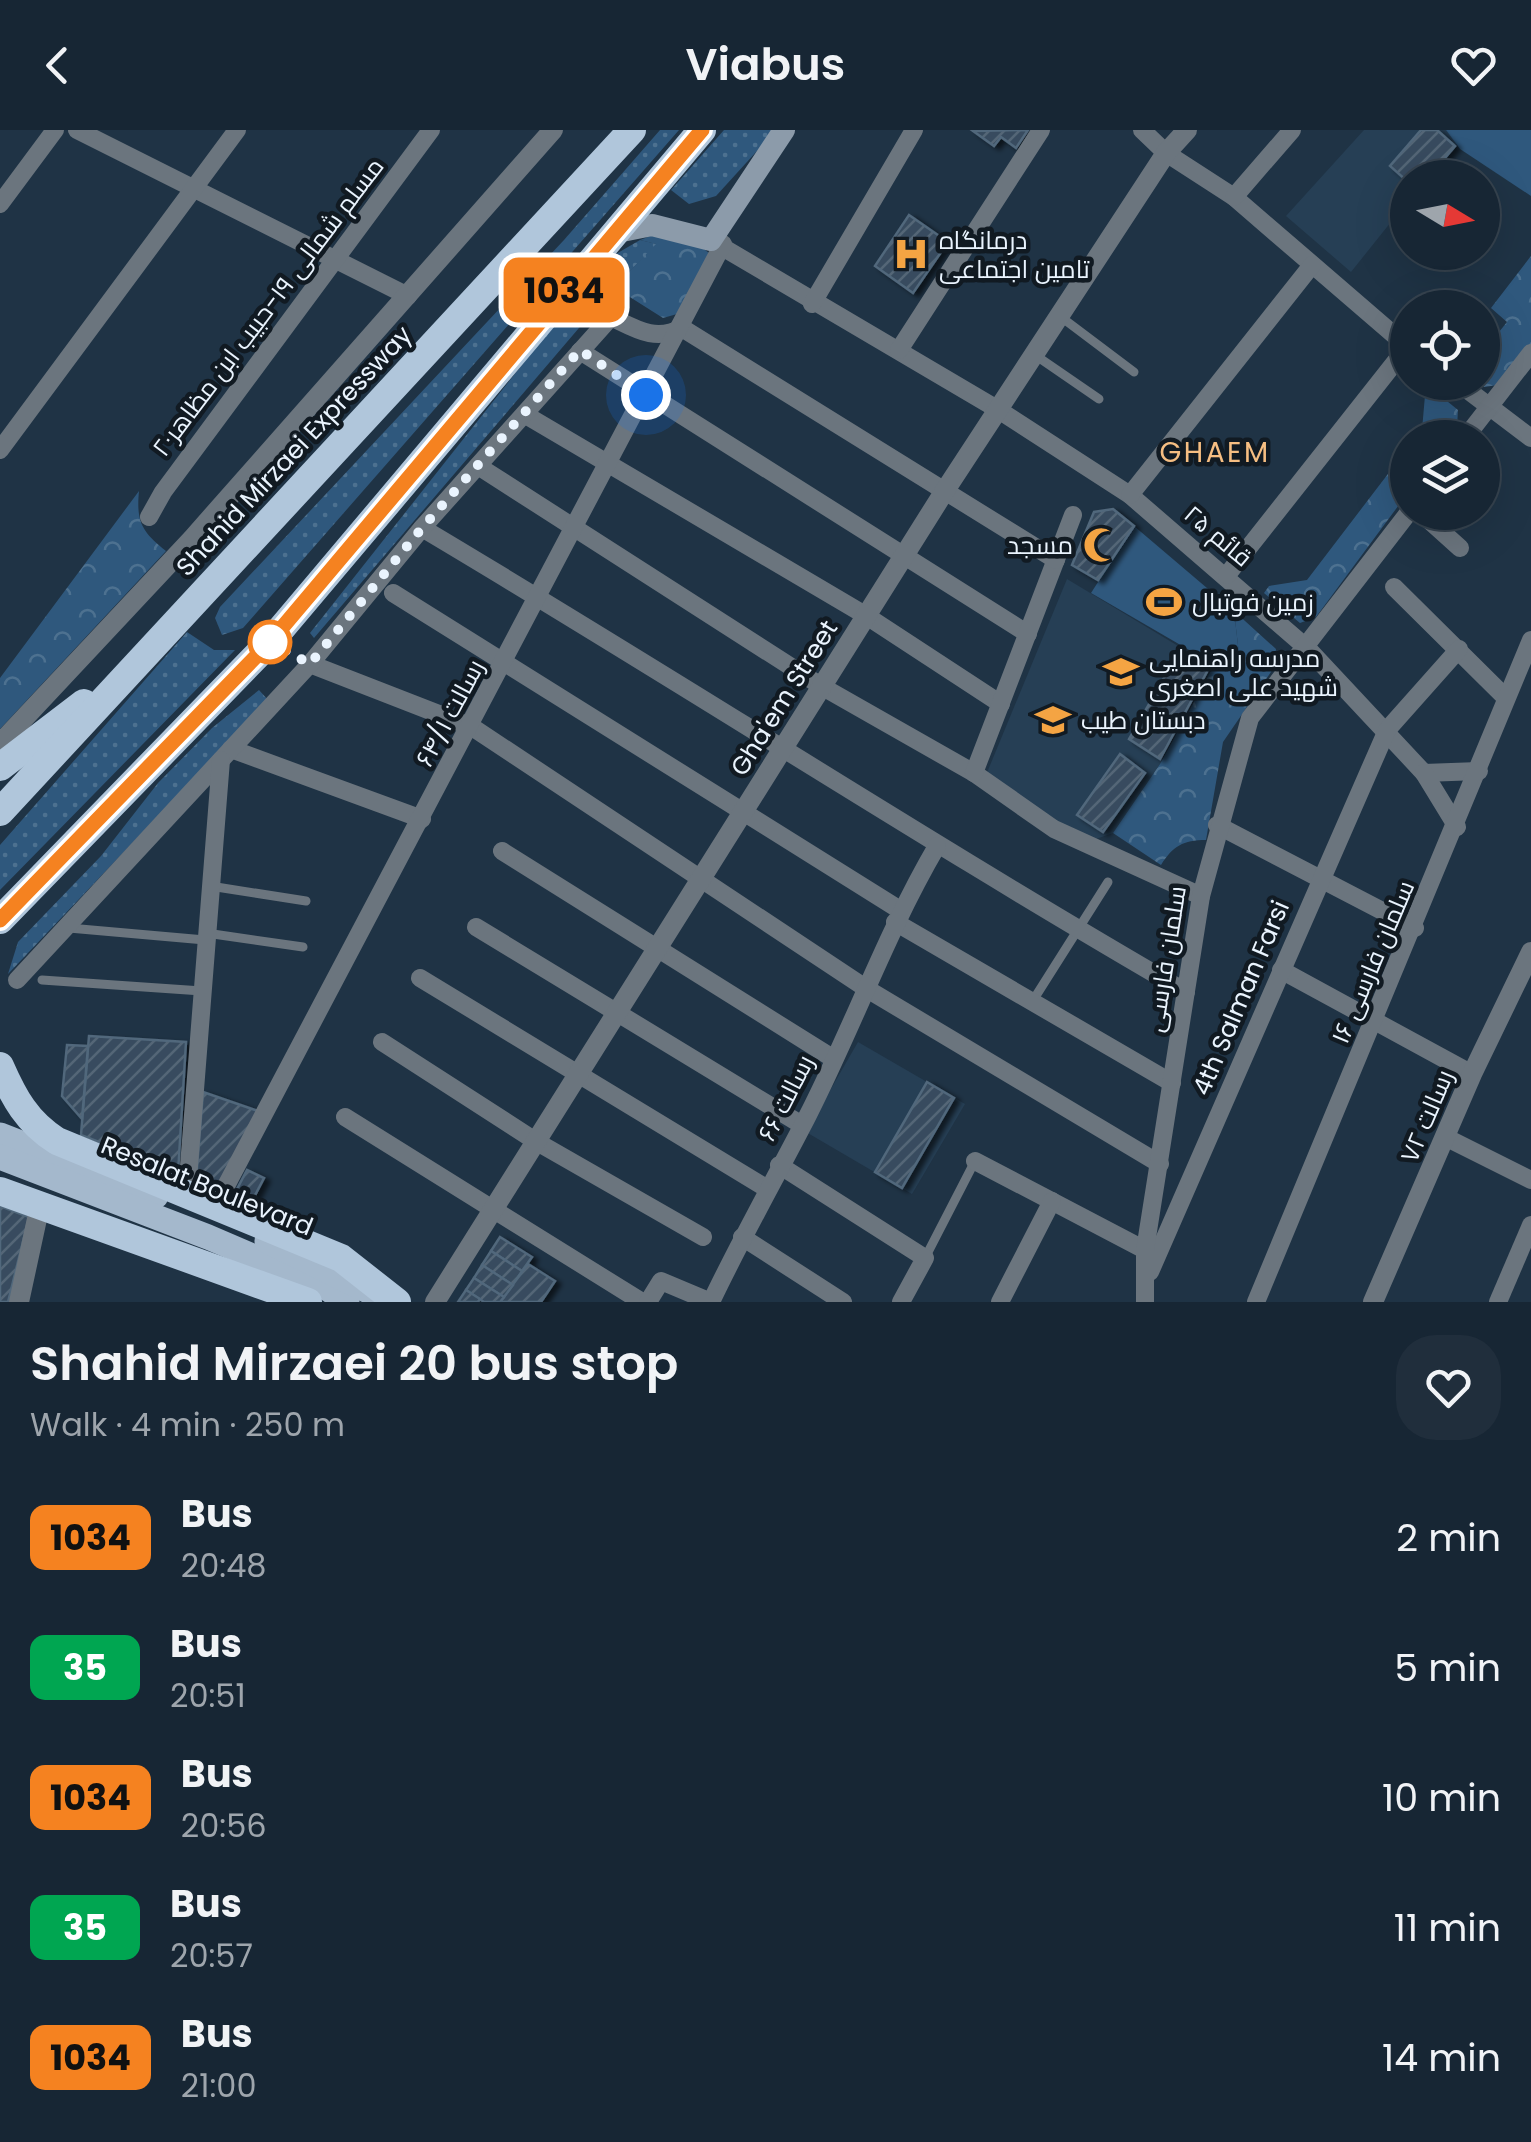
<!DOCTYPE html>
<html lang="en">
<head>
<meta charset="utf-8">
<style>
  :root { --surface:#172634; --page:#202e3c; --text:#f1f3f6; --muted:#9ea5ac; --line:#36434f }
  body { margin:0; font-family:Poppins,Cairo,sans-serif; background:var(--page); color:var(--text); height:100vh; display:flex; flex-direction:column; font-size:38px; white-space:nowrap }
  * { box-sizing:border-box; margin:0 }
  p { font-size:32px; color:var(--muted) }
  .icon { flex:none; width:55px; height:55px; fill:none; stroke:currentColor; stroke-width:2; stroke-linecap:round; stroke-linejoin:round }
  .map { position:relative; height:1172px; overflow:hidden }
  .details { display:flex; flex-direction:column; background:var(--surface); flex:1 }
  .details>* { flex:none }
  .badge { padding:0 20px; border-radius:15px; font-size:35px; line-height:65px }
  .needle { width:65px; rotate:100deg }
  .controls { position:absolute; left:1390px; top:30px; display:grid; gap:20px }
  .controls a { display:grid; place-items:center; width:110px; height:110px; border-radius:50%; background:var(--surface); box-shadow:0 10px 40px #0002,0 0 0 2px var(--line); font-size:50px }
  .you { position:absolute; width:50px; height:50px; margin:-25px; border:8px solid #fff; border-radius:50%; background:#1a73e8; box-shadow:0 0 0 15px #1a73e833 }
  .map>.badge { position:absolute; translate:-50% -50%; box-shadow:0 0 0 5px #fff }
  .round { display:grid; place-items:center; flex:none; width:105px; height:105px; border-radius:40px; background:var(--page) }
  .head { display:flex; align-items:center; justify-content:space-between; height:170px; padding:0 30px }
  h1 { font-size:48px; font-weight:600; line-height:75px }
  ul { padding:0; list-style:none }
  li { display:flex; align-items:center; gap:30px; height:130px; padding:0 30px }
  li div { flex:1 }
  li b { display:block; font-size:38px }
  li em { font-style:normal }
  li .badge { min-width:110px; font-weight:700; text-align:center }
  header { display:flex; justify-content:space-between; align-items:center; height:130px; padding:0 30px; background:var(--surface); font-size:45px; font-weight:600 }
  .map>svg:first-child { display:block }
</style>
</head>
<body>
<header><svg class="icon" aria-label="back" viewBox="0 0 24 24"><path d="M15 5l-7 7 7 7"/></svg>Viabus<svg class="icon" aria-label="heart" viewBox="0 0 24 24"><path d="M12 20l-8-8c-3-5 5-10 8-4 3-6 11-1 8 4z"/></svg></header>
<div class="map">
<svg width="1531" height="1172" viewBox="0 0 1531 1172">
  <defs>
    <pattern id="grass-dots" width="8" height="8" patternUnits="userSpaceOnUse" patternTransform="scale(2.5)"><rect width="8" height="8" fill="#2f587d"/><path d="M2 2h.1M6 6h.1" fill="none" stroke="#4d7190" stroke-width="1.8" stroke-linecap="round"/></pattern>
    <pattern id="forest-crowns" width="20" height="18" patternUnits="userSpaceOnUse" patternTransform="scale(2.5)"><rect width="20" height="18" fill="#2f587d"/><path d="M2 6a3 3 0 1 1 6 0M12 15a3 3 0 1 1 6 0" fill="none" stroke="#4d7190"/></pattern>
    <pattern id="building-hatch" width="6" height="6" patternUnits="userSpaceOnUse" patternTransform="scale(2.5)"><rect width="6" height="6" fill="#374c5f"/><path d="M-1 1l2-2M0 6l6-6M5 7l2-2" fill="none" stroke="#546677"/></pattern>
    <filter id="shadow"><feDropShadow dx="5.5" dy="3" stdDeviation="2.5" flood-color="#0009"/></filter>
  </defs>
  <rect width="100%" height="100%" fill="#1f3345"/>
  <g fill="#263f55">
    <path d="M1364,0h82l11,14 -29,33 -20,1 -1,24 -56,70 -65,-56z"/>
    <path d="M1067,449l146,88 -53,97 -47,69 -17,6 -39,-15 -71,-49z"/>
    <path d="M858,912l107,62 -53,90 -106,-62z"/>
  </g>
  <g fill="url(#grass-dots)">
    <path d="M660,0h19l-436,498 -21,7 -7,-17 5,-11 344,-367z"/>
    <path d="M724,0h52l-60,66 -27,8 -18,-14z"/>
    <path d="M640,110l17,4 -43,43 -300,351 -4,-5 294,-372z"/>
    <path d="M187,502l27,18h21l-235,240v-45z"/>
    <path d="M259,560l9,10 -260,274 10,-32 83,-86 57,-73 54,-55z"/>
  </g>
  <g fill="url(#forest-crowns)">
    <path d="M653,105l39,4 18,15 -33,60 -14,4 -49,-31 42,-43 -16,-4z"/>
    <path d="M1531,126v88l-33,41 -14,2 -4,-4 3,-31 24,-30 -16,-14z"/>
    <path d="M1426,254l32,26 -1,17 -8,10h-33l6,-7z"/>
    <path d="M1407,319v45l-91,123 -16,6 -36,-30 5,-7 38,-6z"/>
    <path d="M139,361c-3,31 3,41 27,60l-166,178v-51z"/>
    <path d="M1234,481l42,38 -3,20 -50,73 -17,98c-23,0 -33,6 -45,25l-48,-32 47,-69 53,-97 14,5 12,-18z"/>
  </g>
  <g fill="#2f587d">
    <path d="M1446,0h85v66l-71,-47z"/>
    <path d="M1134,396l100,85 5,43 -12,18 -136,-79z"/>
  </g>
  <g fill="url(#building-hatch)" stroke="#51677b" stroke-width="2.5" filter="url(#shadow)">
    <path d="M1028,0l-12,18 -15,-11 -7,9 -21,-15z"/>
    <path d="M1421,0h16l18,16 -27,32h-20v4l-18,-16z"/>
    <path d="M909,85l39,27 -35,51 -38,-27z"/>
    <path d="M1113,379l21,17 -36,54 -26,-15 22,-53z"/>
    <path d="M1180,520l29,18 -49,91 -31,-20z"/>
    <path d="M1120,624l25,19 -42,59 -26,-17z"/>
    <path d="M89,906l97,6 -8,131 -97,-38z"/>
    <path d="M67,915l21,1 -6,73 -20,-23z"/>
    <path d="M927,952l27,16 -52,90 -27,-16z"/>
    <path d="M203,962l55,19 -42,78 -20,-9z"/>
    <path d="M247,1040l17,8 -12,23 -17,-8z"/>
    <path d="M0,1076l29,11 -21,85h-8z"/>
    <path d="M500,1107l32,20 -10,14 -31,-20z"/>
    <path d="M491,1121l31,20 -9,14 -31,-20z"/>
    <path d="M528,1134l27,17 -14,21h-41z"/>
    <path d="M482,1135l31,20 -9,12 -30,-19z"/>
    <path d="M474,1148l30,19 -4,5h-16l-18,-12z"/>
    <path d="M466,1160l14,9 -2,3h-20z"/>
  </g>
  <g fill="none" stroke-linecap="round" stroke-linejoin="round">
    <g stroke="#6b757e" stroke-width="9">
      <path d="M1061,187l73,55"/>
      <path d="M1035,225l64,44"/>
      <path d="M210,756l96,15"/>
      <path d="M69,798l136,12"/>
      <path d="M206,803l97,14"/>
      <path d="M42,850l160,11"/>
      <path d="M1032,872l76,-120"/>
      <path d="M925,1128l50,-97"/>
    </g>
    <g stroke="#6b757e" stroke-width="18">
      <path d="M77,0l331,166"/>
      <path d="M1142,0l24,23 68,44 174,150"/>
      <path d="M1234,67l58,-67"/>
      <path d="M0,74l55,-74"/>
      <path d="M712,111l285,168 133,86 178,154 116,124 55,-2"/>
      <path d="M812,174l102,-174"/>
      <path d="M899,220l142,-220"/>
      <path d="M580,221l448,283"/>
      <path d="M1457,252l74,56"/>
      <path d="M529,287l336,198 136,89"/>
      <path d="M1465,308l66,-85"/>
      <path d="M0,320l237,-320"/>
      <path d="M478,336l343,220 153,87 80,56 147,67"/>
      <path d="M1130,365l182,-230"/>
      <path d="M1420,382l40,36"/>
      <path d="M149,387l14,-25 268,-362"/>
      <path d="M422,398c256,152 506,315 764,464"/>
      <path d="M1227,445l180,-228"/>
      <path d="M1394,457l111,110"/>
      <path d="M393,463l507,317"/>
      <path d="M310,534l162,63 395,262 293,175"/>
      <path d="M231,619l191,70"/>
      <path d="M974,643l99,-258"/>
      <path d="M1424,643l33,54"/>
      <path d="M1217,695l198,103"/>
      <path d="M502,721l332,208"/>
      <path d="M895,792l277,161"/>
      <path d="M476,797l326,198"/>
      <path d="M1281,840l191,104"/>
      <path d="M420,848l346,210"/>
      <path d="M17,850l293,-316 112,-136 189,-211c25,12 44,25 71,11l374,232"/>
      <path d="M382,912l155,100 166,95"/>
      <path d="M345,987l297,185"/>
      <path d="M1445,1007l86,43"/>
      <path d="M975,1031l170,89"/>
      <path d="M779,1035l146,93 -24,44"/>
      <path d="M187,1061l34,-431"/>
      <path d="M217,1073l506,-959"/>
      <path d="M742,1107l101,65"/>
      <path d="M1150,1142l237,-542 72,-81"/>
      <path d="M648,1172l13,-21 50,21c30,-63 64,-123 96,-185 46,-90 79,-184 130,-271"/>
      <path d="M1000,1172l52,-101"/>
      <path d="M1145,1172v-52l56,-354 49,-178 159,-206"/>
      <path d="M1256,1172l275,-662"/>
      <path d="M1498,1172l33,-77"/>
    </g>
    <g stroke="#6b757e" stroke-width="20">
      <path d="M0,614l192,-205 361,-409"/>
      <path d="M19,1172l21,-97"/>
      <path d="M435,1172l509,-810 222,-339 21,-23"/>
      <path d="M1373,1172l99,-228 59,-122"/>
    </g>
    <path stroke="#8c9baa" stroke-width="22" d="M612,103l40,-8 59,15 73,-110"/>
    <g stroke="#a4b8cc" stroke-width="25">
      <path d="M0,1005l156,61"/>
      <path d="M0,1027l208,80 117,50 22,15"/>
      <path d="M267,1111l103,51"/>
    </g>
    <g stroke="#b0c6db" stroke-width="28">
      <path d="M0,637l84,-64"/>
      <path d="M0,682l632,-682"/>
      <path d="M0,790l270,-278 432,-512"/>
      <path d="M0,936c14,32 27,56 57,75l284,117 56,44"/>
      <path d="M0,1061l308,111"/>
    </g>
  </g>
  <g fill="none" stroke-linecap="round" stroke-linejoin="round">
    <defs>
      <path id="line" d="M0,790l270,-278 432,-512"/>
    </defs>
    <use href="#line" stroke="#fff" stroke-width="22"/>
    <use href="#line" stroke="#f58220" stroke-width="15"/>
    <path stroke="#eaf4fe" stroke-width="10" stroke-dasharray="0 18" d="M270,512l40,22 112,-136 158,-178 66,45"/>
  </g>
  <defs>
    <symbol id="hospital-bare" viewBox="-9 -9 18 18"><path d="M-5-5h3v3.5h4V-5h3V5h-3V1.5h-4V5h-3Z" fill="#f4a443" stroke="#111a22" stroke-width="2.5" paint-order="stroke"/></symbol>
    <symbol id="mosque-bare" viewBox="-9 -9 18 18"><path d="M3.5-4.9A6 6 0 1 0 3.5 4.9A5 5 0 1 1 3.5-4.9Z" fill="#f4a443" stroke="#111a22" stroke-width="2.5" paint-order="stroke"/></symbol>
    <symbol id="stadium-bare" viewBox="-9 -9 18 18"><path d="M0-5a6.5 5 0 1 0 0 10a6.5 5 0 1 0 0-10ZM-3.5-1.8h7v3.6h-7Z" fill="#f4a443" stroke="#111a22" stroke-width="2.5" paint-order="stroke"/></symbol>
    <symbol id="school-bare" viewBox="-9 -9 18 18"><path d="M0-5L7-2L0 1L-7-2ZM-4 1L0 2.5L4 1V4Q0 6-4 4Z" fill="#f4a443" stroke="#111a22" stroke-width="2.5" paint-order="stroke"/></symbol>
  </defs>
  <g fill-rule="evenodd">
    <use href="#hospital-bare" x="886" y="99" width="50" height="50"/>
    <use href="#mosque-bare" x="1076" y="390" width="50" height="50"/>
    <use href="#stadium-bare" x="1139" y="447" width="50" height="50"/>
    <use href="#school-bare" x="1096" y="517" width="50" height="50"/>
    <use href="#school-bare" x="1028" y="565" width="50" height="50"/>
  </g>
  <circle fill="#fff" stroke="#f58220" stroke-width="5" cx="270" cy="512" r="20"/>
  <g text-anchor="middle" dominant-baseline="central" stroke-width="9" stroke-linejoin="round" paint-order="stroke">
    <g font-size="25" fill="#eaf4fe" stroke="#111a22" text-anchor="start">
      <text x="939" y="110">درمانگاه<tspan x="939" dy="29">تامین اجتماعی</tspan></text>
      <text x="1073" y="415" text-anchor="end">مسجد</text>
      <text x="1192" y="472">زمین فوتبال</text>
      <text x="1149" y="528">مدرسه راهنمایی<tspan x="1149" dy="29">شهید علی اصغری</tspan></text>
      <text x="1081" y="590">دبستان طیب</text>
    </g>
    <g font-size="25" fill="#eaf4fe" stroke="#111a22">
      <text transform="translate(268 177) rotate(-53)">مسلم شمالی ۱۹-حبیب ابن مظاهر۲۰</text>
      <text transform="translate(294 321) rotate(-47)">Shahid Mirzaei Expressway</text>
      <text transform="translate(1218 406) rotate(40)">قائم ۲۵</text>
      <text transform="translate(784 568) rotate(-58)">Gha'em Street</text>
      <text transform="translate(450 583) rotate(-62)">رسالت ۶۴/۱</text>
      <text transform="translate(1166 829) rotate(-81)">سلمان فارسی</text>
      <text transform="translate(1373 832) rotate(-67)">سلمان فارسی ۱۶</text>
      <text transform="translate(1241 868) rotate(-67)">4th Salman Farsi</text>
      <text transform="translate(786 968) rotate(-63)">رسالت ۶۶</text>
      <text transform="translate(1427 986) rotate(-67)">رسالت ۷۲</text>
      <text transform="translate(207 1056) rotate(22)">Resalat Boulevard</text>
    </g>
    <g font-size="28" letter-spacing="2.5" fill="#f6be82" stroke="#111a22">
      <text x="1215" y="322">GHAEM</text>
    </g>
  </g>
</svg>
<div class="controls">
<a><svg class="needle" viewBox="-14 -14 28 28"><path d="M0-13l5 13h-10z" fill="#e53935"/><path d="M0 13l5-13h-10z" fill="#9ea5ac"/></svg></a>
<a><svg class="icon" aria-label="locate" viewBox="0 0 24 24"><circle cx="12" cy="12" r="6"/><path d="M12 2v4M12 18v4M2 12h4M18 12h4"/></svg></a>
<a><svg class="icon" aria-label="layers" viewBox="0 0 24 24"><path d="M12 4l9 5-9 5-9-5zM3 14l9 5 9-5"/></svg></a>
</div>
<div class="you" style="left:646px;top:265px"></div>
<b class="badge" style="left:564px;top:160px;background:#f58220;color:#111">1034</b>
</div>
<section class="details">
<div class="head"><div><h1>Shahid Mirzaei 20 bus stop</h1><p>Walk · 4 min · 250 m</p></div><a class="round"><svg class="icon" aria-label="heart" viewBox="0 0 24 24"><path d="M12 20l-8-8c-3-5 5-10 8-4 3-6 11-1 8 4z"/></svg></a></div>
<ul>
<li><span class="badge" style="background:#f58220;color:#111">1034</span><div><b>Bus</b><p>20:48</p></div><em>2 min</em></li>
<li><span class="badge" style="background:#00a651;color:#fff">35</span><div><b>Bus</b><p>20:51</p></div><em>5 min</em></li>
<li><span class="badge" style="background:#f58220;color:#111">1034</span><div><b>Bus</b><p>20:56</p></div><em>10 min</em></li>
<li><span class="badge" style="background:#00a651;color:#fff">35</span><div><b>Bus</b><p>20:57</p></div><em>11 min</em></li>
<li><span class="badge" style="background:#f58220;color:#111">1034</span><div><b>Bus</b><p>21:00</p></div><em>14 min</em></li>
</ul>
</section>
</body>
</html>
